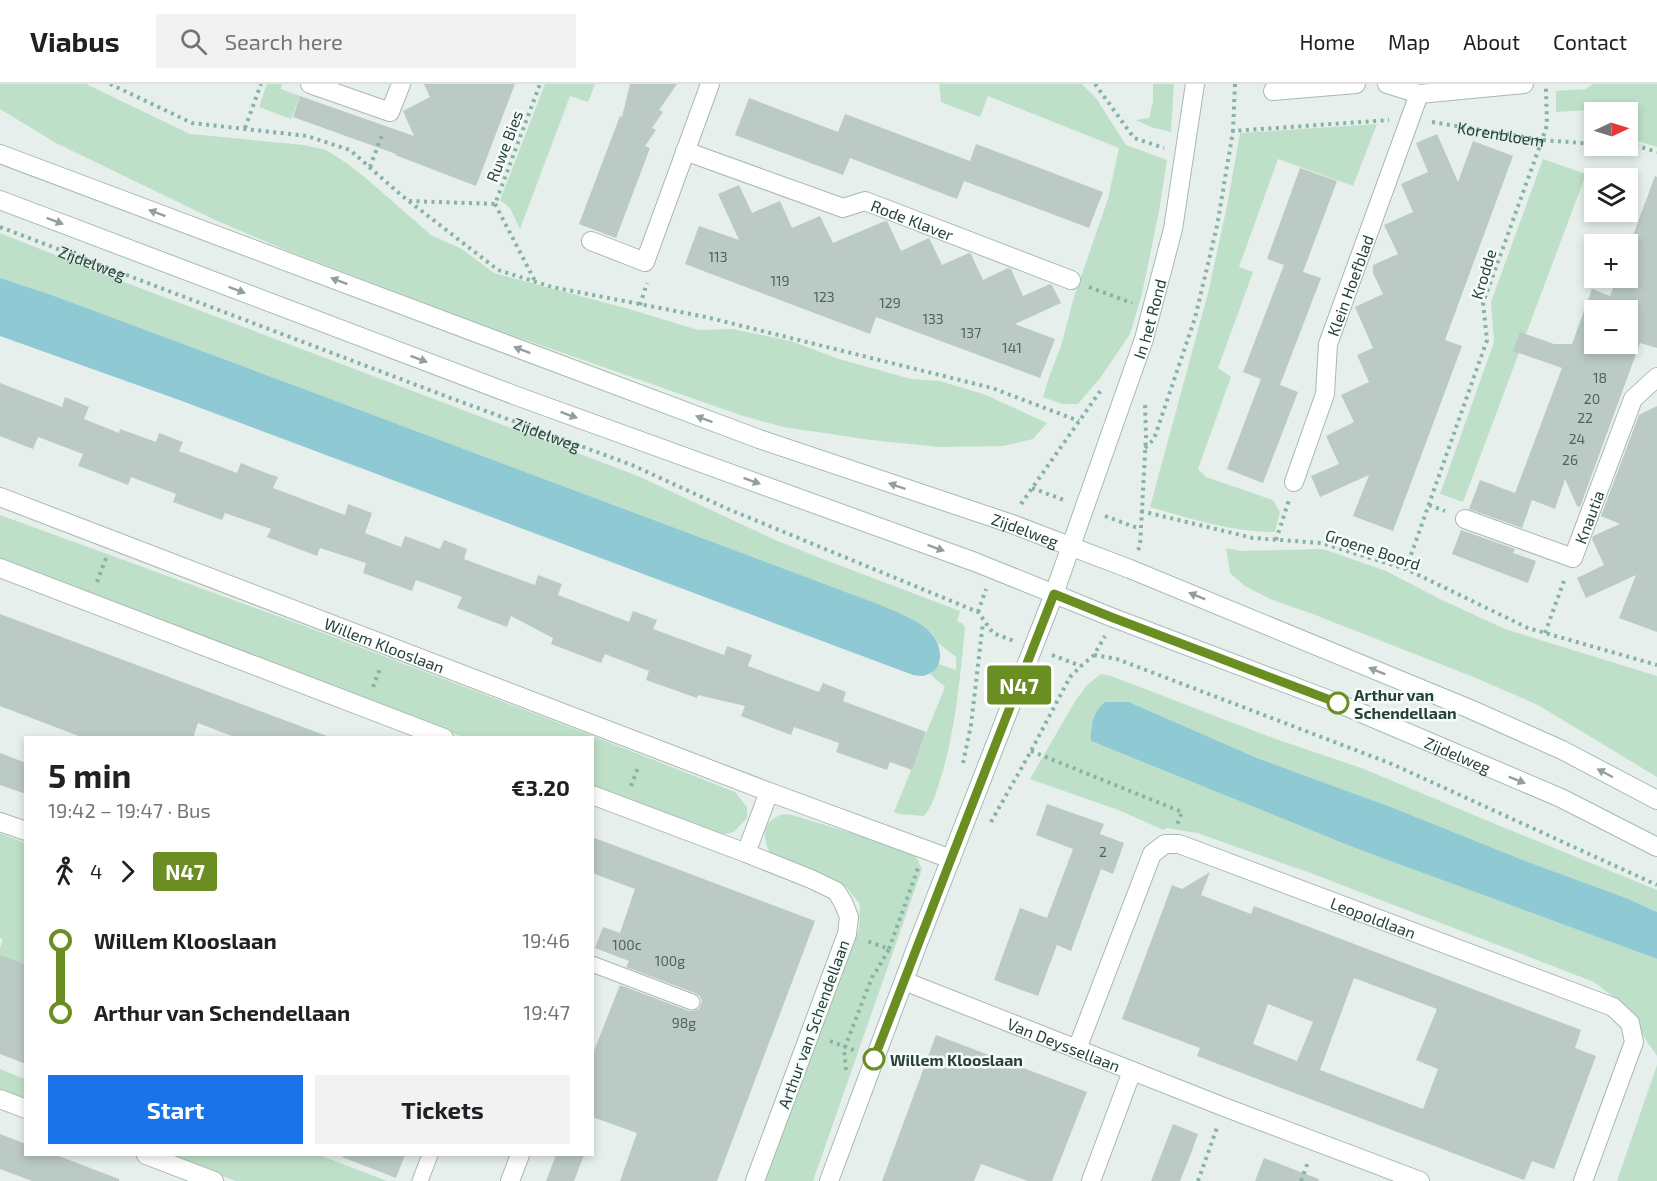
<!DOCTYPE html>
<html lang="en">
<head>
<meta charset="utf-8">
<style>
  :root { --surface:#fff; --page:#f2f2f2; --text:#202124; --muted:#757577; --line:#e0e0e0; --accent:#1a73e8 }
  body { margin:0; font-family:"Exo 2",sans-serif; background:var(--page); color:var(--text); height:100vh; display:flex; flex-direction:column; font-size:22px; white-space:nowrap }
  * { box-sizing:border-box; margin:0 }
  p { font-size:20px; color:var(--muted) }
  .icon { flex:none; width:33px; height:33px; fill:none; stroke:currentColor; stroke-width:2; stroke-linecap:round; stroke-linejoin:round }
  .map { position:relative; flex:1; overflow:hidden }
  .panel { position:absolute; left:24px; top:652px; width:570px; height:420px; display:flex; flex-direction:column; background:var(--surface); border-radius:0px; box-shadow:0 3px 9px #0003 }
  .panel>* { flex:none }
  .badge { padding:0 12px; border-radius:4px; font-size:21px; line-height:39px }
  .needle { width:39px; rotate:86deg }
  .controls { position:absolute; left:1584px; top:18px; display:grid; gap:12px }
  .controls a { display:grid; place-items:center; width:54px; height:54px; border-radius:0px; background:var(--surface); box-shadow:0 3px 9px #0003; font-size:30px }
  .map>.badge { position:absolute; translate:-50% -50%; box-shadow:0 0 0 3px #fff }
  .legs { display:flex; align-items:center; gap:9px; height:66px; padding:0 24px; font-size:20px }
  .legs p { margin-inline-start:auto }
  .headline { display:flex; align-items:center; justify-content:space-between; height:102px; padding:0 24px }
  h1 { font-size:33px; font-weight:700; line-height:45px }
  .primary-button { display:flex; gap:12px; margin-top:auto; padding:12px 24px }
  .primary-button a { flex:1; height:69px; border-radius:0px; background:var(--accent); color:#fff; font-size:24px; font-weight:700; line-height:69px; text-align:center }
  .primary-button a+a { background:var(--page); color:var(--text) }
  ul { padding:0 24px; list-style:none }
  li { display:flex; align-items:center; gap:21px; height:72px; font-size:22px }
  li i { display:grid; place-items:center; width:9px; height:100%; margin:0 8px; background:currentColor }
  li i::after { content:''; width:15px; height:15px; margin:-8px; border:4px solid; border-radius:50%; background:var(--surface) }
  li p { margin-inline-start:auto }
  li:first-child i { background:linear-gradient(#0000 50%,currentColor 0) }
  li:last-child i { background:linear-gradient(currentColor 50%,#0000 0) }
  header { display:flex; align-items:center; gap:36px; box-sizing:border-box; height:84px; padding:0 30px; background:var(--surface); border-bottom:2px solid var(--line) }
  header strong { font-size:28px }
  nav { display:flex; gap:33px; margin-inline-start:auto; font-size:21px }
  .search { width:420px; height:54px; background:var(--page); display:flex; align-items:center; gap:15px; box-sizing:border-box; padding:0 21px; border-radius:0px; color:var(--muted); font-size:22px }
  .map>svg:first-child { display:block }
</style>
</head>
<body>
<header>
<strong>Viabus</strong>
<div class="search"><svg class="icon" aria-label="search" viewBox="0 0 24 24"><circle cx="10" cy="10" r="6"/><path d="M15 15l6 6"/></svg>Search here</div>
<nav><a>Home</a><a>Map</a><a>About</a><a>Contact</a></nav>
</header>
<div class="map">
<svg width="1657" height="1097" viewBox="0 0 1657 1097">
  <rect width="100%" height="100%" fill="#e6efeb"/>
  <g fill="#bfe0c8">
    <path d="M0,0h86l104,50 114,11 22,5 19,12 22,17 64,56 31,14 32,24 135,36 69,21 34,-1 59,12 48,18 72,20 29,2 46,14 61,28 -14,16 -30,7 -63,1 -69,-7 -88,-13 -43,-12 -251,-88 -201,-76 -73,-31 -159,-77 -56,-34z"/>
    <path d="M267,0h15l-1,5 19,7 -9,23 -32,-12z"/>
    <path d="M545,0h50l-7,18 -18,-6 -50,133 -10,-21 -10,-8z"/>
    <path d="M939,0h143l14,14 30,47 41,15 -8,51 -17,83 -12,40 -29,43 -23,27h-16l-19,-7 5,-17 13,-34 13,-49 34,-98 11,-51 -131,-52 -8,21 -39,-15z"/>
    <path d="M1153,0h21l-3,48 -20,-5 -15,-7 13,-2 4,-17z"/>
    <path d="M1593,0h64v63l-29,-9v-26h-27l-1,-3 -44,3v-21l29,-2z"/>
    <path d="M1377,40l-24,62 -75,-27 -39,108 14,5 -35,96 13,9 -33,92 8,8 67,23 7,12 -5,20c-43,0 -84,-13 -125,-25l58,-214 20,-92 12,-68z"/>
    <path d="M1543,75l43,15 -123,328 -23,-8 54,-152 -3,-40z"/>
    <path d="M0,149l108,43 530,200 135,63 47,19 140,53 -3,10 6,3 2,4c-5,49 -9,98 -23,146 -5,15 -8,30 -18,42l-25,-2 -5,-2 51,-125 -15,-13 9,-10 17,6v-13l-18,-14 -6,-10 -27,-17 -67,-27 -542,-203 -250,-93 -46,-15z"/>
    <path d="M0,431l294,107 281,107 160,63 12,15v11l-13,14 -13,3 -128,-49 -1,-48h-126l-466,-174z"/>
    <path d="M1226,464l15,3 82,-2 63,22 52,27 67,31 152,47v101l-119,-72 -67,-29 -161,-63 -40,-14 -25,-13 -15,-13z"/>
    <path d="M1101,590l10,2 159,61 94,32 136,57 157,64v22l-31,-14 -98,-36 -132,-53 -139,-51 -128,-56 -38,23v16l264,107 302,111v97l-37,-54 -26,-20 -281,-108 -116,-41 -30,-5 -4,2 -42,-19 -91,-32 44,-76 13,-18z"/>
    <path d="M785,730l7,1 115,35 9,7 6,12 -109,312h-49l95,-252 1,-25 -14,-17 -36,-18 -38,-13c-11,-17 -11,-37 13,-42z"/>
    <path d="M0,749l25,10v123l-25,-9v-9l3,-9 -3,-1z"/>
    <path d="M1657,981v116h-40z"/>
    <path d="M0,985l25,10v23l-25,-10z"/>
    <path d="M166,1071h153l68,26h-151z"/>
  </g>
  <g fill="#8ec9d4">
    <path d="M0,194l46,15 250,93 542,203c24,10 77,26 93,44 11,12 15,36 -5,42 -4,2 -9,0 -13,0l-731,-274 -182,-65z"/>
    <path d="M1105,618h24l128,56 139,51 132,53 98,36 31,14v47l-302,-111 -264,-107c0,-17 1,-27 14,-39z"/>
  </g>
  <g fill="#bbcac4" fill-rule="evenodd">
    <path d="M424,0h91l-39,102 -81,-31 1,-1 -103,-37 7,-21 114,40 -11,-25 27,-14z"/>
    <path d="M630,0h47l-18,26 4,2 -11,16 4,2 -11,16 5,2 -34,90 -37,-14 41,-108 2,1z"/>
    <path d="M749,14l89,34 7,-18 125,47 6,-17 127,48 -14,36 -125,-47 -7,18 -107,-41 -7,17 -108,-40z"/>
    <path d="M1437,50l21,48 15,-41 40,15 -68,184 17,6 -69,185 -40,-15 16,-41 -49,22 -9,-21 28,-12 -13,-28 28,-14 -13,-27 28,-13 -12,-27 16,-7 -18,-41 28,-13 -10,-21v-8l25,-11 -14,-29 29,-13 -12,-28 27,-12 -12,-29z"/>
    <path d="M1300,84l37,13 -34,91 18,6 -41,107 18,7 -35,91 -36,-14 34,-90 -18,-7 41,-107 -17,-6z"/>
    <path d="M1655,92l2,1v171l-17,-5 -60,164 -3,-1 -12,-27 -10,30 -23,-9 -10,28 -53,-19 11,-29 35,13 47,-125 -49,-17 7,-19 34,12h18l20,-55 18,7 7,-18h11v-29zM1594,226h34v34h-34z"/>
    <path d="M739,101l13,28 28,-12 12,27 28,-12 13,27 52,-22h2l14,30 28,-13 13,27 27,-12 2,1 12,26 25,-12 3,1 12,27 27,-12 2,1 9,18 -46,21 40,15 -15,39 -164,-61 -6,17 -185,-70 14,-38 40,14 -21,-46z"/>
    <path d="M0,299l62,24 3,-10 24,10 -5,12 35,14 1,-4 36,13 3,-9 24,9 -4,9 58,22 4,-10 25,10 12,4 -5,11 72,27 3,-11 24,9 -7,20 36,14 4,-11 35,13 4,-9 23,9 -3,10 35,13 36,13 3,-10 24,9 -4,11 71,27 4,-11 24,9 -4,9 71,26 3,-9 25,9 -4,11 71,26 4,-9 23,9 -3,9 83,31 -14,38 -22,-8 -3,8 -51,-18 3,-9 -45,-16 -3,8 -50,-19 4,-10 -47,-11 -1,3 -51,-18 3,-9 -44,-17 -4,9 -50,-19 2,-6 -42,-22 -4,11 -50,-19 5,-11 -46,-17 -4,11 -49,-18 3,-10 -46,-15 -3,8 -50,-19 4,-8 -46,-16 -3,7 -49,-18 3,-8 -45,-17 -3,8 -33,-13 -17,-6 5,-12 -45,-17 -5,12 -33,-13z"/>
    <path d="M1657,322v226l-38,-14 17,-43 -50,23 -9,-20 27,-13 -12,-26 1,-3 27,-12 -19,-8 38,-101z"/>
    <path d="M1461,446l54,19 -2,4 23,8 -8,22 -76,-29z"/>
    <path d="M0,530l327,122 -1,2h-89l-39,-15 -5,15h-109l-84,-32z"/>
    <path d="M0,669l26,10v31l-26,-9z"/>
    <path d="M1047,720l57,20 -4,10 24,9 -11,31 -12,-5 -30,82 -14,-6 -19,51 -44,-16 26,-72 27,10 26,-69 -37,-14z"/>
    <path d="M592,753l223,84 -98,260h-97l17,-48 -45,-16v-61l28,-71 69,26h5l5,-2 3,-8 -2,-5 -5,-3 -69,-26 3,-6 -34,-13 8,-21 17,6 15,-44 -43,-16z"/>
    <path d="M1210,788l-9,23 50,19 3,-8 327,124 -6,18 21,8 -42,113 -22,-8 -8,19 -327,-124 3,-8 -78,-29 50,-134 10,4zM1354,894l83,31 -21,51 22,9 -15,40 -103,-39zM1268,920l45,18 -16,39 -44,-17z"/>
    <path d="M0,871l26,10v99l-26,-10z"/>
    <path d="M936,951l151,57 -35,89h-24l-47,-17 -7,17h-92z"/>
    <path d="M1173,1040l25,10 -8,22 -10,25h-29z"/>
    <path d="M0,1050l26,10v11h30l63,24v2h-87l-32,-12z"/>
    <path d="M342,1071h63l-9,23 -54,-21z"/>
    <path d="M556,1071h28l-10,26h-28z"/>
    <path d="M1264,1074l55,21 -1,2h-63z"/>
  </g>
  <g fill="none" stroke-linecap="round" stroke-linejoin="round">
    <defs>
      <g id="lane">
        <path d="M592,880l100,38"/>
        <path d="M420,1097l10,-26"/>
      </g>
      <g id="street">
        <path d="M310,0l80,28 11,-28"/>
        <path d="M1387,0l32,10 105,-10"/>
        <path d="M1273,7l83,-7"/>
        <path id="s3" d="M685,67l158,57 22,-7 206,79"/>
        <path d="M591,157l54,21 65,-178"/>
        <path id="s4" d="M1294,398l31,-88 3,-50 91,-250"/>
        <path id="s5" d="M0,413l769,295 182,67"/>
        <path id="s6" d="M1465,435l108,39 60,-159 24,-22"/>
        <path d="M0,484l444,170"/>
        <path d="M592,711l154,58 23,-61"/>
        <path d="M0,738l26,9"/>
        <path d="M746,769l65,26 25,12 7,11 6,15 -2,17 -92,247"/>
        <path id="s7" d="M904,897l320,126 196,74"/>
        <path id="s8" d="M1077,965l75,-195 13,-10h14l434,163 17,16 4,19 -51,139"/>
        <path d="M0,1015l26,10"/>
        <path d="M146,1071l68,26"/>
        <path d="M510,1097l10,-26"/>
        <path d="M1091,1097l41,-110"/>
      </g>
      <g id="secondary">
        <path id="s9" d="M0,70l759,285 253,85 118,45 340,140 92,41 95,50"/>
        <path id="s10" d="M0,116l514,195 461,167 136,55 229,87 221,94 96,49"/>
        <path id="s11" d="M829,1097l89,-238 136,-349 90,-255 29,-110 22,-145"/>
      </g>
    </defs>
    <use href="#lane" stroke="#a8b8b2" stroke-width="17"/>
    <use href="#street" stroke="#a8b8b2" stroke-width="20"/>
    <use href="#secondary" stroke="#a4bbb3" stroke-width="20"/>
    <g stroke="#86b3a5" stroke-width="4" stroke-dasharray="3 4.5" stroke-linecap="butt">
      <path d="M110,0l82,39 115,13 43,14 51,45 97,75 54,17 154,30 286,71 87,33"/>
      <path d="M1095,0l39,54 30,10"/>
      <path d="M1235,0l-2,47 156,-11"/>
      <path id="s1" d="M1432,38l110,18 52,4"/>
      <path d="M245,44l16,-44"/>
      <path d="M1628,59l29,9"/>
      <path d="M370,83l13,-35"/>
      <path d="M409,117l86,3 45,-120"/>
      <path d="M495,120l40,77"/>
      <path id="s2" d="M0,143l448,170 184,68 96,44 250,103 15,21 21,8"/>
      <path d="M1089,203l43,16"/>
      <path d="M640,221l7,-22"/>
      <path d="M1145,364l9,-9 41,-121 22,-92 16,-95"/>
      <path d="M1032,404l32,12"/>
      <path d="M1021,420l80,-114"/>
      <path d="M1429,421l16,6"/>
      <path d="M1141,427l112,27 68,5 85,26 122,59 129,37"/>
      <path d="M1105,432l35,13"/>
      <path d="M1276,456l13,-40"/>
      <path d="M1138,466l2,-4 6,-110 -1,-34"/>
      <path d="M1406,485l81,-229 -4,-37 59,-163 5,-15 -1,-37"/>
      <path d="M97,498l9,-24"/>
      <path d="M978,528l8,-23"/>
      <path d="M1545,549l20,-55"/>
      <path d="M1052,571l29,11"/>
      <path d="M1094,571l23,4 275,105 265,121"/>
      <path d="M373,603l8,-21"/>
      <path d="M1031,667l151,61 -5,13"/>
      <path d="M963,679l8,-38 12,-103"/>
      <path d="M631,702l8,-21"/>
      <path d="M991,738l40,-71 39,-74 11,-11 13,-11 11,-19"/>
      <path d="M889,865l29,-81"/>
      <path d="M830,957l26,10"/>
      <path d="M846,986l-2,-21 29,-74 4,-5 12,-21 -22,-8"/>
      <path d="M1198,1097l20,-56"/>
      <path d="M1301,1097l7,-19"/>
    </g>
    <use href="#lane" stroke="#fff" stroke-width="15"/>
    <use href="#street" stroke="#fff" stroke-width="18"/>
    <use href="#secondary" stroke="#fff" stroke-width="18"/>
  </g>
  <defs><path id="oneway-solid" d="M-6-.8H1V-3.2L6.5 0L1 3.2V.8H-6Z" transform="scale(1.5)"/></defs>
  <g fill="#92a09c">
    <use href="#oneway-solid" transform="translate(157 129) rotate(-159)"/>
    <use href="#oneway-solid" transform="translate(55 137) rotate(21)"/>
    <use href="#oneway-solid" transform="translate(339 197) rotate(-159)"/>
    <use href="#oneway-solid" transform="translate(237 206) rotate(21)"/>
    <use href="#oneway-solid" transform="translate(522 266) rotate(-159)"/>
    <use href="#oneway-solid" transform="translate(419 275) rotate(21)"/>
    <use href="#oneway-solid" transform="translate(569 331) rotate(20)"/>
    <use href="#oneway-solid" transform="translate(704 335) rotate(-159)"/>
    <use href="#oneway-solid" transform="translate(752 397) rotate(20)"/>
    <use href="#oneway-solid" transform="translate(897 402) rotate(-161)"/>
    <use href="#oneway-solid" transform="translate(936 464) rotate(20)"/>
    <use href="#oneway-solid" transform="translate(1197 512) rotate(-158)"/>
    <use href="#oneway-solid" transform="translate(1377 587) rotate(-158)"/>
    <use href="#oneway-solid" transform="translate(1605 689) rotate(-152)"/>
    <use href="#oneway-solid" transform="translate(1517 696) rotate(22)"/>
  </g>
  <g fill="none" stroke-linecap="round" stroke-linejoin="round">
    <defs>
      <path id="line-1" d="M874,975l77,-200 103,-265 57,23 227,86"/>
    </defs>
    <use href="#line-1" stroke="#fff" stroke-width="14"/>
    <use href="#line-1" stroke="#6b8e23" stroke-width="9"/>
  </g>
  <g fill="#fff" stroke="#6b8e23" stroke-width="3">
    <circle cx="1338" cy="619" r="10"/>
    <circle cx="874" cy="975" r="10"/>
  </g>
  <g text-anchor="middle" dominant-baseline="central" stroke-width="5" stroke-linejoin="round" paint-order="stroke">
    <g font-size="14" fill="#4a645c">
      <text x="718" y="172">113</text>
      <text x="780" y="196">119</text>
      <text x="824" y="212">123</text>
      <text x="890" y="218">129</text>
      <text x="933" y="234">133</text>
      <text x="971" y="248">137</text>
      <text x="1012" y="263">141</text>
      <text x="1600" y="293">18</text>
      <text x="1592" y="314">20</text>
      <text x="1585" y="333">22</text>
      <text x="1577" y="354">24</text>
      <text x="1570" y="375">26</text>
      <text x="1103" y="767">2</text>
      <text x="627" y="860">100c</text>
      <text x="670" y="876">100g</text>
      <text x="684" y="938">98g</text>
    </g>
    <g font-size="16" fill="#24423a" stroke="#f7fbf9">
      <text stroke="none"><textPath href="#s1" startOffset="70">Korenbloem</textPath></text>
      <text transform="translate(504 62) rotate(-69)">Ruwe Bies</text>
      <text stroke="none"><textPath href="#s3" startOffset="242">Rode Klaver</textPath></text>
      <text stroke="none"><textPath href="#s2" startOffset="99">Zijdelweg</textPath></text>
      <text transform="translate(1483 190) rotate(-73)">Krodde</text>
      <text stroke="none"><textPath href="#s4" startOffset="206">Klein Hoefblad</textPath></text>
      <text stroke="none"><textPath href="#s11" startOffset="920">In het Rond</textPath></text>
      <text stroke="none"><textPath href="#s2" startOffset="585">Zijdelweg</textPath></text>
      <text stroke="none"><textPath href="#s6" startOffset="159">Knautia</textPath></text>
      <text stroke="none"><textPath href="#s9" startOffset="1092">Zijdelweg</textPath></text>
      <text transform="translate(1373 465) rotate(18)">Groene Boord</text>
      <text stroke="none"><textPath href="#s5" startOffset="412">Willem Klooslaan</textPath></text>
      <text stroke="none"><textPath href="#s10" startOffset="1560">Zijdelweg</textPath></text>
      <text stroke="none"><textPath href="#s8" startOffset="447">Leopoldlaan</textPath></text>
      <text transform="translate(813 940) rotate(-70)">Arthur van Schendellaan</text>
      <text stroke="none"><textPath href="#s7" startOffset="172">Van Deyssellaan</textPath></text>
    </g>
    <g font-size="16" font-weight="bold" fill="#24423a" stroke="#f7fbf9" text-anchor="start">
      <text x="1354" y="610">Arthur van<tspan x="1354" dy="18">Schendellaan</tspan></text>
      <text x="890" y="975">Willem Klooslaan</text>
    </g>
  </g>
</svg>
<div class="controls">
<a><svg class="needle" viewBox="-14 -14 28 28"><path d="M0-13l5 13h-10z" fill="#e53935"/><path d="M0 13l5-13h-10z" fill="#757577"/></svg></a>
<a><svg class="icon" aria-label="layers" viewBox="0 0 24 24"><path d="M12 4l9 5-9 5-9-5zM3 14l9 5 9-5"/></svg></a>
<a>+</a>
<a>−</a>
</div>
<b class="badge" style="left:1019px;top:601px;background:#6b8e23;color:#fff">N47</b>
<section class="panel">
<div class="headline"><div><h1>5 min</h1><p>19:42 – 19:47 · Bus</p></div><b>€3.20</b></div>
<div class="legs"><svg class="icon" aria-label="walk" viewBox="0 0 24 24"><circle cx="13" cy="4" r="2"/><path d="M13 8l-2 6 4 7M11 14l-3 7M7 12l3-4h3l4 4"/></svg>4<svg class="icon" aria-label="forward" viewBox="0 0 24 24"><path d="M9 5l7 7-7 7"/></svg><b class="badge" style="background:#6b8e23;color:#fff">N47</b></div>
<ul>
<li><i style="color:#6b8e23"></i><b>Willem Klooslaan</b><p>19:46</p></li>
<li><i style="color:#6b8e23"></i><b>Arthur van Schendellaan</b><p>19:47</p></li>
</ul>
<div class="primary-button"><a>Start</a><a>Tickets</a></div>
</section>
</div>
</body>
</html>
